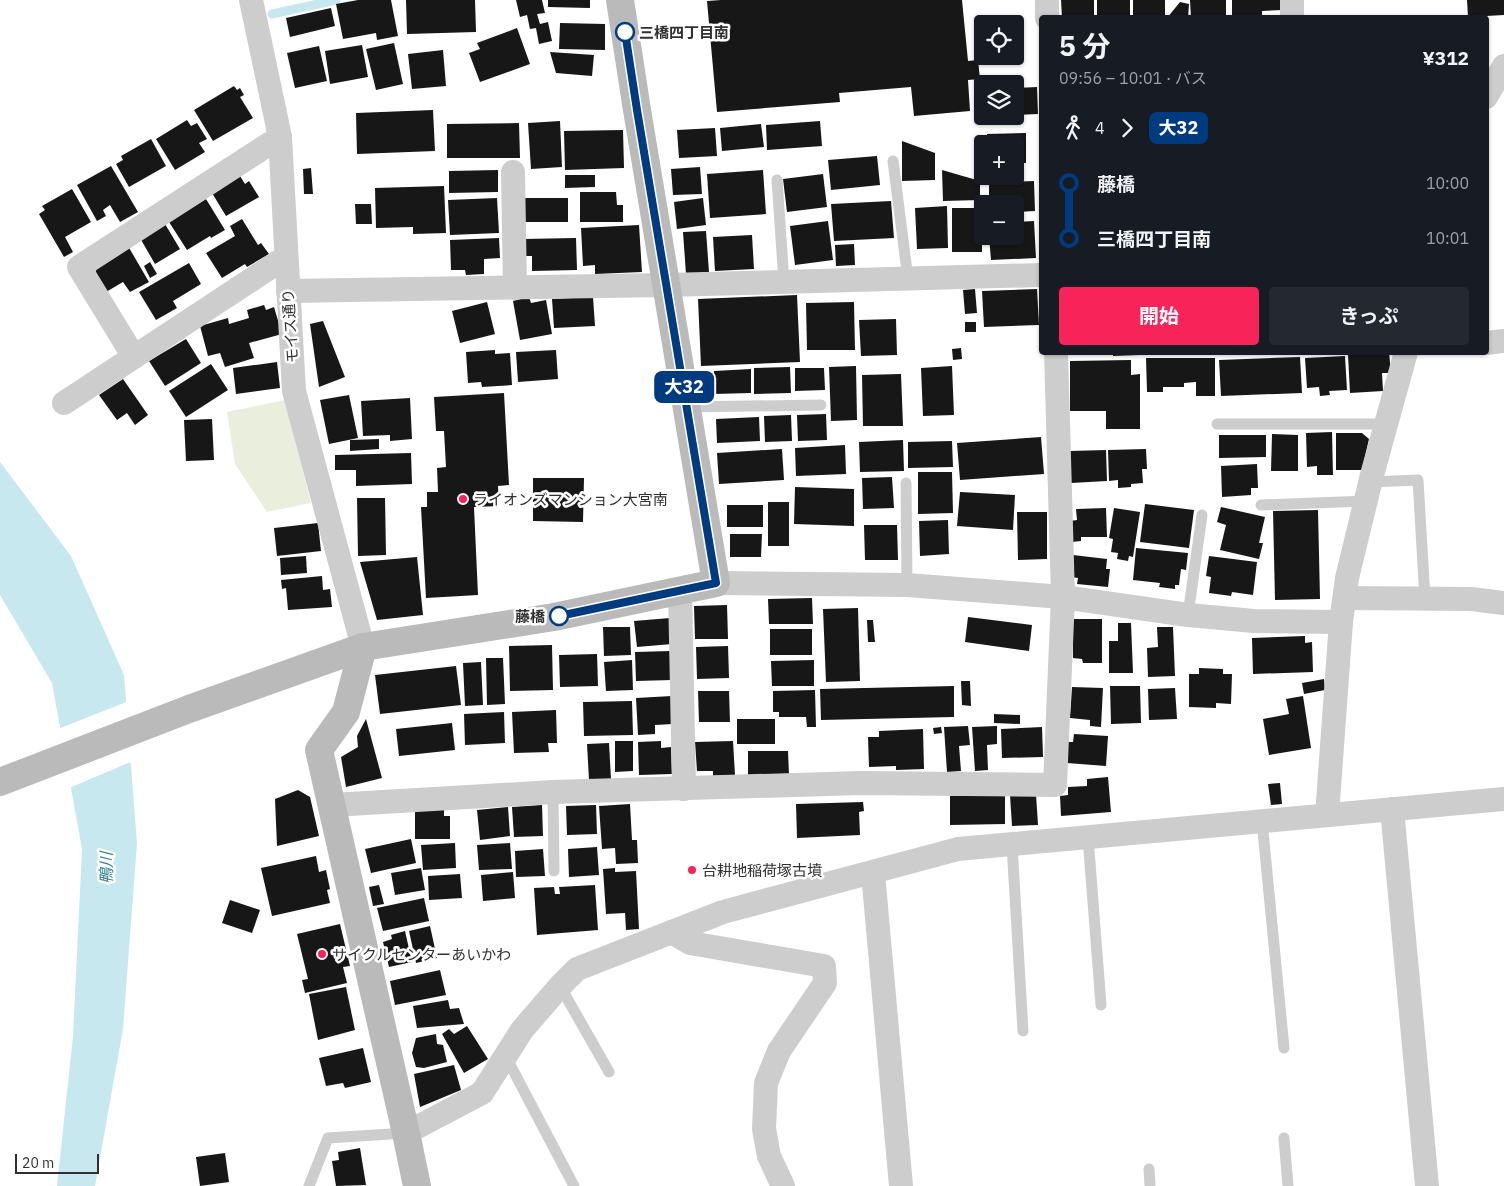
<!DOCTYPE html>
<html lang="ja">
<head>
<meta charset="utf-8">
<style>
  :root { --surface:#171b24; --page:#242831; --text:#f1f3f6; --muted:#9ea1a6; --accent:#f72359 }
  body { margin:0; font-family:"IBM Plex Sans","Noto Sans JP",sans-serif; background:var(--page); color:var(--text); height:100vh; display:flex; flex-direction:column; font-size:19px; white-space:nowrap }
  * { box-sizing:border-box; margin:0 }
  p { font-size:16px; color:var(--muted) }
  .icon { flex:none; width:28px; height:28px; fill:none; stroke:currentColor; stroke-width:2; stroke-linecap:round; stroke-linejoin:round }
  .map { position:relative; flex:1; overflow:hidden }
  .drawer { position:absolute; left:1039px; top:15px; width:450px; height:340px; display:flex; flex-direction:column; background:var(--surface); border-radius:5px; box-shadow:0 1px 4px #0004 }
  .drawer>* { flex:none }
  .badge { padding:0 10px; border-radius:8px; font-size:18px; line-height:32px }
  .controls { position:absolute; left:974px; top:15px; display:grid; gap:10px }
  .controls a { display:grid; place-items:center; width:50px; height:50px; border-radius:5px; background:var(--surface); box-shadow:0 1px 4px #0004; font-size:25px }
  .scale { position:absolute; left:15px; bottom:12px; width:84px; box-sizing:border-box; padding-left:5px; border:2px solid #303030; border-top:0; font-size:14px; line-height:18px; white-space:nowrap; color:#303030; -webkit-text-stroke:4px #fff; paint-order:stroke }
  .map>.badge { position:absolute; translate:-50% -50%; box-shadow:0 0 0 2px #fff }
  .legs { display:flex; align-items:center; gap:8px; height:55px; padding:0 20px; font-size:16px }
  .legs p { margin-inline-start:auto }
  .headline { display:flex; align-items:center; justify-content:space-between; height:85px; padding:0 20px }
  h1 { font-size:28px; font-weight:700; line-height:38px }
  .button { display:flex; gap:10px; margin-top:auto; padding:10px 20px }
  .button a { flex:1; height:58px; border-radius:5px; background:var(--accent); color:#fff; font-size:20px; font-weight:700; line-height:58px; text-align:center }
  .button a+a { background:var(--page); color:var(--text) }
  ul { padding:0 20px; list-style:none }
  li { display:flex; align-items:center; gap:18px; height:55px; font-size:19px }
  li i { display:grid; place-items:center; width:8px; height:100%; margin:0 6px; background:currentColor }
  li i::after { content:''; width:12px; height:12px; margin:-6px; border:4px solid; border-radius:50%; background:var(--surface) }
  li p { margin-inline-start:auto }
  li:first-child i { background:linear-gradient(#0000 50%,currentColor 0) }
  li:last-child i { background:linear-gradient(currentColor 50%,#0000 0) }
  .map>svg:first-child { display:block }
</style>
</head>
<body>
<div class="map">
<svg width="1504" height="1186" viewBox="0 0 1504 1186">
  <rect width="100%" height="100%" fill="#fff"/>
  <path fill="#eaeedd" d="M285,400l26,103 -44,9 -32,-48 -8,-52z"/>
  <path fill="#c8e8f0" d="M0,462l71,94 53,119 13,168 -14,186 -28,157h-38l16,-150 9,-187 -30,-166 -52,-88z"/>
  <path fill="#fff" d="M129,701l4,60 -64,27 -11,-59z"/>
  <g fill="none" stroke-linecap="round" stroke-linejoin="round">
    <path stroke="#c8e8f0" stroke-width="9" d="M272,14l64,-14"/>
  </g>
  <g fill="#171717">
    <path d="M358,0h33l7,36 -21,4 -1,-7 -33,6 -7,-35z"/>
    <path d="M406,0h69l1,32 -69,2z"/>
    <path d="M516,0h26l3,13 -8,1 3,10 8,-2 4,19 -13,3 -3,-16 -6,1 -3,-14 -7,2z"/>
    <path d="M548,0h42v8l-42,-1z"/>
    <path d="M721,0h241l6,61 10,-1 2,19 -12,1 2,31 -56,5 -3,-29 -72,6 1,9 -123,10 -10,-111z"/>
    <path d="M1061,0h33v18h-32z"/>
    <rect x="1097" y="0" width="33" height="18"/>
    <rect x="1133" y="0" width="32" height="17"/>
    <path d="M1190,0h36v18h-35z"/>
    <path d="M1232,0h50l1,10 -21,1v6l-30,1z"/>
    <path d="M1467,0h37v15l-36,2z"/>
    <path d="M1180,2l9,2 -1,14h-21z"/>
    <path d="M331,8l4,18 -45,11 -4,-19z"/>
    <path d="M560,23l45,1v26l-46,-1z"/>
    <path d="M517,28l13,36 -50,18 -11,-29 11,-4 -3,-6z"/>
    <path d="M394,43l9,41 -27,6 -10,-41z"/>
    <path d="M362,45l6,32 -38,7 -5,-33z"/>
    <path d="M319,46l8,35 -32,7 -8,-35z"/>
    <path d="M443,50l3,36 -34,3 -4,-35z"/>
    <path d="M550,52l44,3 -2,21 -36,-3z"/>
    <path d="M234,86l3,4 3,-2 4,7 -4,2 13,21 -40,23 -19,-31z"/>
    <path d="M1037,87l1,27 -23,1v-27z"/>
    <path d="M433,110l2,41 -78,3 -1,-41z"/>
    <path d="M988,116h26v4l-25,1z"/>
    <path d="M187,120l4,6 6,-3 10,16 -8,4 6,9 -30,18 -19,-31z"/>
    <path d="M560,121l2,46 -31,2 -3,-46z"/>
    <path d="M820,121l2,25 -55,4 -1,-25z"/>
    <path d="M519,123l1,35h-73v-34z"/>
    <path d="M761,124l3,23 -42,4 -2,-23z"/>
    <path d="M715,128l2,28 -38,2 -2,-28z"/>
    <path d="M623,130l1,38 -59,2 -1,-39z"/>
    <path d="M1026,133v30h-11v-19h-28v-10z"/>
    <path d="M151,139l15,27 -37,21 -13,-23 7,-4 -2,-4z"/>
    <path d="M902,141l33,12v27l-33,1z"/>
    <path d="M877,156l3,29 -49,5 -3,-30z"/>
    <path d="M111,166l27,46 -18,10 -10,-17 -7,5 3,6 -9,5 -20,-36z"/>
    <path d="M700,167l2,27 -29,1 -2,-26z"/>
    <path d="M311,168l2,26h-9l-1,-25z"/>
    <path d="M498,170v22l-49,1v-22z"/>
    <path d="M763,170l3,44 -56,4 -3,-44z"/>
    <path d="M942,170l38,11v19l-37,1z"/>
    <path d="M823,174l4,33 -40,5 -4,-33z"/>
    <path d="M565,175h30v12l-30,1z"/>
    <path d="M240,176l5,8 4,-3 10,16 -33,19 -14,-23z"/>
    <path d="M1034,181l1,30 -20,1v-8h-26v-21z"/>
    <path d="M444,186l2,47 -33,1v-7l-37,1 -1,-40z"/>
    <path d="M72,189l19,33 -26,15 8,15 -9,5 -25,-43 6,-4 -3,-4z"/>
    <path d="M580,192h36l1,13h6v17h-43z"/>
    <path d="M497,198l2,35 -49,2 -2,-35z"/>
    <rect x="525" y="198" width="43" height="24"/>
    <path d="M703,198l3,27 -29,4 -3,-27z"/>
    <path d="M206,199l19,31 -14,8 -1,-2 -23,14 -18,-28z"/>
    <path d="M891,201l3,37 -60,3 -3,-37z"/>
    <path d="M355,204h16l1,20h-16z"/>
    <path d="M947,206l1,42 -31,1 -2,-41z"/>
    <rect x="952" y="208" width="30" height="44"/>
    <path d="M242,219l16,26 3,-2 8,11 -22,13 -2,-3 -23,14 -16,-25 29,-17 -5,-10z"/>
    <path d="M828,221l5,39 -38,5 -5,-39z"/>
    <path d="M1034,221l2,37 -45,2 -2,-24h26v-14z"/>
    <path d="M165,224l15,25 -25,15 -15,-26z"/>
    <path d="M639,225l3,47 -47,2v-9l-12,1 -2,-38z"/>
    <path d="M706,231l3,41 -23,2 -3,-42z"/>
    <path d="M752,235l2,34 -39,2 -2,-34z"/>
    <path d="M499,238l1,20 -16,1v15l-18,1 -1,-5h-14l-1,-30z"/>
    <path d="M576,238l1,32 -45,1v-15h-9v-17z"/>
    <path d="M854,244l1,21 -19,1 -1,-21z"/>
    <path d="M128,246l21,36 -19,10 -7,-10 -17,10 -11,-19 5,-12z"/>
    <path d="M150,262l7,12 -7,4 -6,-12z"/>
    <path d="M189,263l12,21 -28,17 4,7 -21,12 -17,-28z"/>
    <path d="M975,289l2,24 -12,1 -2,-24z"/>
    <path d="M1037,289l2,36 -55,2 -2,-36z"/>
    <path d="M797,295l3,67 -99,4 -3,-67z"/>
    <path d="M529,297l2,6 15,-3 6,34 -32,6 -7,-39z"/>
    <path d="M593,297l2,29 -41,2 -2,-29z"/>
    <path d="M487,302l8,32 -35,9 -8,-32z"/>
    <path d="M854,302l1,48h-48l-1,-47z"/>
    <path d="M264,305l2,5 8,-3 8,27 -33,9 5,15 -29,9 -5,-14 -12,3 -8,-30 28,-8 1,6 20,-6 -2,-8z"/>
    <path d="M896,319l1,36 -36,1 -2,-36z"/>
    <path d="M323,321l22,56 -26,10 -9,-63z"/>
    <rect x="965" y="322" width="11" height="10"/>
    <path d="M186,339l15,24 -36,23 -16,-25z"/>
    <path d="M961,348l1,11 -9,1 -1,-11z"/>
    <path d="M495,350v4l15,-1 2,32 -30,2 -1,-5 -13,1 -2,-31z"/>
    <path d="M556,350l2,29 -40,3 -2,-30z"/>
    <path d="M1113,352h26v3l-26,1z"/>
    <path d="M1218,352h35v2l-35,1z"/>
    <path d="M1389,352l2,21h-9l1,18 -33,2 -2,-38z"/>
    <path d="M1345,356l2,34 -18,1 1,4 -10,1 -1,-9 -12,1 -2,-30z"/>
    <path d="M1300,357l2,36 -81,3 -2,-36z"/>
    <path d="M1146,358h69v38h-19v-14l-12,1v4h-21v5h-16z"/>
    <path d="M1131,360v15l9,-1v55h-34v-18h-36v-50z"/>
    <path d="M277,362l3,26 -44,6 -3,-26z"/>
    <path d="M211,364l17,26 -42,27 -17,-26z"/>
    <path d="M856,366l1,54 -26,1 -2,-54z"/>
    <path d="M952,366l2,49 -31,1 -2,-48z"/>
    <path d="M790,367l1,26 -37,1v-26z"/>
    <path d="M795,368h29l1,22 -30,1z"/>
    <path d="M751,369v24l-37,1v-23z"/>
    <path d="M901,374l2,52h-40l-1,-51z"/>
    <path d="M123,379l25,36 -13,10 -8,-12 -10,7 -18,-25z"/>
    <path d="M504,393l5,92 -11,1 1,20 -25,1 4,88 -52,3 -5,-91h6v-15h11l-1,-24 9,-1 -2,-36h-8l-2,-34z"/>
    <path d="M349,395l9,43 -29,6 -9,-44z"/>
    <path d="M410,398l2,41 -22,2v-6l-27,1 -2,-35z"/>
    <path d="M826,414l1,26 -29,1 -1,-26z"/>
    <path d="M791,415l1,26 -27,1 -1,-26z"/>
    <path d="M759,417l1,24 -43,2 -1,-24z"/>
    <path d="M212,419l2,41 -28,1 -2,-41z"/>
    <path d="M1332,432l1,43h-16v-9l-10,1 -1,-34z"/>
    <path d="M1336,433h26l7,6 -7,31h-26z"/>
    <path d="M1272,434l26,1v36h-27z"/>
    <path d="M1219,435h47v22l-47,1z"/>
    <path d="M1041,437l3,37 -84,6 -3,-37z"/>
    <path d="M379,439v10l-29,2v-11z"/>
    <path d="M903,440l1,31 -44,1 -1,-30z"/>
    <path d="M952,441l1,26 -45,1v-26z"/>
    <path d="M845,445l1,29 -50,2 -1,-28z"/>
    <path d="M782,449l2,31 -65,4 -2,-31z"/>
    <path d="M1146,449l1,20h-5l1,14 -12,1v3l-13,1v-8l-9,1 -1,-31z"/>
    <path d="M1106,450l1,31 -36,2 -1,-32z"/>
    <path d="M411,453l1,31 -56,2v-16h-21v-15z"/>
    <path d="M1257,464l1,24h-7v7l-29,2 -1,-31z"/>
    <path d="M918,472h34l1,41 -35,1z"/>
    <path d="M892,477l2,31 -31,1 -1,-31z"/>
    <path d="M533,478h51l-1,44 -50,-1z"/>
    <path d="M795,487l59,2v37l-60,-2z"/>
    <path d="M960,492l55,3 -2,35 -56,-4z"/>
    <path d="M357,498h28l1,57 -28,1z"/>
    <rect x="768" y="502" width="21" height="44"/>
    <path d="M1145,504l49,6 -5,38 -49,-6z"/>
    <rect x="727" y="505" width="36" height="22"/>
    <path d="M1221,507l44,10 -6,26h4l-4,16 -39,-9 6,-25 -9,-3z"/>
    <path d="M1106,508l1,29h-26v4l-9,1 -2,-21 7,-1 -1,-11z"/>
    <path d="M1114,508l26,4 -7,45 -4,-1 -1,5 -11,-2 1,-6 -7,-1 2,-13 -4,-1z"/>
    <path d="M1318,510l2,89 -45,1 -2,-89z"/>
    <path d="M1017,512h30v47l-29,1z"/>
    <path d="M948,520l1,34 -29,2 -1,-35z"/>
    <path d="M318,523l3,28 -44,5 -3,-28z"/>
    <path d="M864,525h33l1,35h-33z"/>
    <path d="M730,534h32l-1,23h-31z"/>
    <path d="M1136,548l52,5 -2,17 -5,-1 -2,16h-4v4l-16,-2 1,-4 -27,-3z"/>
    <path d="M1073,555l34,4 -1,10h4l-2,18 -31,-3 1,-6 -7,-1z"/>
    <path d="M306,556l1,17 -26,2 -1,-17z"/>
    <path d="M1209,556l48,6 -4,33 -21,-3 -1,4 -22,-3 2,-16 -5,-1z"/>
    <path d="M417,557l6,58 -46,5 -17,-58z"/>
    <path d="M322,576l1,14 7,-1 2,18 -44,3 -2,-22 -4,1 -1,-9z"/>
    <path d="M812,598l1,26h-44l-1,-25z"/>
    <path d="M727,605l1,34h-33l-1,-33z"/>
    <path d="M858,608l2,73 -34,1 -3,-73z"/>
    <path d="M968,617l64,8 -3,26 -64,-9z"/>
    <path d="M670,618l2,26 -35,3 -3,-26z"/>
    <path d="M1073,619h29v44h-19l-1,-4 -9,-1z"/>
    <path d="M867,620h6l2,22h-7z"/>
    <path d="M1118,623h13l2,50h-24v-32h9z"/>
    <path d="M603,627h27l1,28 -27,1z"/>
    <path d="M1157,627h16l2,49 -27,1 -1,-29 11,-1z"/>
    <rect x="770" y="629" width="42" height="26"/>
    <path d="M1305,636v7l7,-1 1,30 -60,2 -1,-36z"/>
    <path d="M552,645l1,45 -43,1 -1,-45z"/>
    <path d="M728,646l1,32 -32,1 -1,-32z"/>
    <path d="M671,651l1,29 -36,1 -1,-29z"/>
    <path d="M597,654l1,32 -38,1 -1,-32z"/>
    <path d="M486,658h17l2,46 -18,1z"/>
    <path d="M632,660l1,30 -27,1 -2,-29z"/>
    <path d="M814,660v26h-42l-1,-25z"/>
    <path d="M481,662l2,43 -18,1 -2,-43z"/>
    <path d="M456,666l5,39 -81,9 -5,-39z"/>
    <path d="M1199,668l24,1v5h9l-1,30 -15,-1v5l-27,-1v-33h10z"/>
    <path d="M1324,679l1,11 -21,4 -2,-11z"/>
    <path d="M961,681h9l1,25 -9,-1z"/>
    <path d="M954,686v31l-133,3 -1,-31z"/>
    <path d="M1110,686h30l1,37 -30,1z"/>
    <path d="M1072,687l31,1 -2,39 -11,-1v-6l-20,-2z"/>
    <path d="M1175,688l2,31 -28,1 -1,-31z"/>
    <path d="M815,690l1,37h-9l-1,-10h-27v-5h-6v-21z"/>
    <path d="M698,691h31l1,31h-31z"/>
    <path d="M672,696l1,28 -18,1v9l-17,1 -2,-37z"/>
    <path d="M1303,696l8,52 -42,7 -6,-36 26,-5 -3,-15z"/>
    <path d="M632,701l1,34 -49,1 -1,-34z"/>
    <path d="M556,710l1,33h-9l1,9 -35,1 -2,-41z"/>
    <path d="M504,712l1,31 -40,2 -1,-31z"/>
    <path d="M994,714l26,1v9l-26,-1z"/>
    <path d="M366,719l16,59 -36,9 -5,-30 17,-10 -1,-11z"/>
    <rect x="737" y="719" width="38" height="25"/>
    <path d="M452,723l3,27 -56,6 -3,-27z"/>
    <path d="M968,726l2,19 -11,1 2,25 -14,1 -3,-45z"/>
    <path d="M997,726v18l-10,1 1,25 -13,1 -3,-44z"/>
    <path d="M941,727l1,6 -8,1 -1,-6z"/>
    <path d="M1042,727l1,30 -41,1 -1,-29z"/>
    <path d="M923,729l1,40 -28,1v-4l-27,1 -1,-30h11v-6z"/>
    <path d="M1074,734l34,2 -2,30 -39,-3 1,-21h5z"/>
    <path d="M615,741h18v30l-18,1z"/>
    <path d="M661,741v7l10,-1 1,27 -33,1 -1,-33z"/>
    <path d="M733,741l2,34 -22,1v-5h-16l-2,-29z"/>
    <path d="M609,743l2,36 -22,1 -2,-36z"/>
    <path d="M748,751h40l1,24h-41z"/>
    <path d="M1108,777l3,35 -50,4 -1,-20 8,-1v-8l19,-1v-7z"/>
    <path d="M1280,783l2,21 -11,1 -3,-21z"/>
    <path d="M298,790l12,7 9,39 -42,10 -2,-47z"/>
    <path d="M1036,794l2,31 -26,1 -2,-31z"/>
    <path d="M1005,795v29l-55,1v-29z"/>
    <path d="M863,802l1,9 -5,1 1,23 -63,3 -1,-34z"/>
    <path d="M630,804l2,36h5l1,23 -22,1 -1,-16 -13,1 -3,-43z"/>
    <path d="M542,805l1,31 -29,1 -2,-30z"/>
    <path d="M596,805l1,29 -30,1 -1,-29z"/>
    <path d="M508,807l2,29 -30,4 -3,-30z"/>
    <path d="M415,810h29v6h6v23h-35z"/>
    <path d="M411,839l5,24 -45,10 -6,-24z"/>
    <path d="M455,843l1,25 -33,2 -2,-25z"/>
    <path d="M510,843l2,26 -33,1 -2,-25z"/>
    <path d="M597,847l2,28 -30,2 -1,-28z"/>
    <path d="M543,849l2,27 -29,1 -1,-26z"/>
    <path d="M316,856l3,16 7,-2 4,19 -3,1 3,13 -58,13 -11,-48z"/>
    <path d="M421,868l4,22 -30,5 -4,-22z"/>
    <path d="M615,868v4l21,-1 3,58 -13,1 -1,-17 -19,1 -3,-45z"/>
    <path d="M513,872l2,26 -32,3 -2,-26z"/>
    <path d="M460,874l2,24 -33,2 -1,-24z"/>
    <path d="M379,885l5,19 -11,2 -4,-19z"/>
    <path d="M595,885l3,45 -61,5 -3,-47 20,-1 1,7h5l-1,-7z"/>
    <path d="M424,898l5,23 -46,10 -6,-23z"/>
    <path d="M230,900l30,10 -8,23 -30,-10z"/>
    <path d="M340,924l10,42 -7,1 4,16 -42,10 -3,-13 6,-1 -11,-45z"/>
    <path d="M430,926l7,32 -21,5 -7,-32z"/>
    <path d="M405,931l7,31 -23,5 -6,-25 9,-3 -1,-4z"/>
    <path d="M440,970l6,25 -51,10 -5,-24z"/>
    <path d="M346,987l9,43 -37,10 -9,-46z"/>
    <path d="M448,1000l2,9 9,-1 5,16 -47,4 -4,-22z"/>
    <path d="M467,1026l21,33 -24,14 -22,-39 7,-5 5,5z"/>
    <path d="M436,1034l1,10 6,1 4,17 -23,6 -8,-1 -4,-14 4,-15z"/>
    <path d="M363,1048l8,34 -26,6 -2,-5 -17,3 -7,-28z"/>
    <path d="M454,1065l7,25 -41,17 -6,-33z"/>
    <path d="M360,1148l6,37 -30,1 -4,-25 7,-1 -1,-8z"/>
    <path d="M225,1153l4,29 -29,4 -4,-29z"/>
  </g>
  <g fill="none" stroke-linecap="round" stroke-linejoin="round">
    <g stroke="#cdcdcd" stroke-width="11">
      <path d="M893,161l15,118"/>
      <path d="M777,180l7,102"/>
      <path d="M687,407l134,-2"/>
      <path d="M1217,424h169"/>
      <path d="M1370,482l48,-2 7,119"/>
      <path d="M906,483l1,102"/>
      <path d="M1261,505l105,-4"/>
      <path d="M1188,615l14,-100"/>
      <path d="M553,792l1,79"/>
      <path d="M1262,821l22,227"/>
      <path d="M1088,837l13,168"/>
      <path d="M1012,845l11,186"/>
      <path d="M560,986l49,86"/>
      <path d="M505,1055l69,131"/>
      <path d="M1284,1138l4,48"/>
      <path d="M1149,1169l1,17"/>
      <path d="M309,1186l19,-48 78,-5"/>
    </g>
    <g stroke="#cdcdcd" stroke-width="24">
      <path d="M251,0l29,137 14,254 69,256"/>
      <path d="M1047,0v18"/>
      <path d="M1292,0v18"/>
      <path d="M1486,97l18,-31"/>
      <path d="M513,172l2,116"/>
      <path d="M288,291l378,-6 375,-10"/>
      <path d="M1486,343l18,-2"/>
      <path d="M134,357l-55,-90 201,-130"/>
      <path d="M64,403l222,-146"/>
      <path d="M716,583l191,2 156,12 125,18 66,6 87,1"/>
      <path d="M680,590l4,199"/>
      <path d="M1346,598l125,1 33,4"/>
      <path d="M332,805l221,-13 308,-9 194,2 8,-188 -7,-245"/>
      <path d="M1392,809l35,377"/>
      <path d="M1327,815l14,-193 6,-44 25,-103 34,-123"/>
      <path d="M873,873l28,313"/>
      <path d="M675,931l3,5 12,7 134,23 1,17 -46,68 -13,32 -2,46 5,27 14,30"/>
      <path d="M406,1133l76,-40 40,-63 38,-44 17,-17 146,-57 235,-63 546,-50"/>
    </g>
    <g stroke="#bababa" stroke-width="28">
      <path d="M363,647l-17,65 -27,38 87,383 11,53"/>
      <path d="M0,782l189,-73 174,-62 191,-30 162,-34 -79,-473 -17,-110"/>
    </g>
  </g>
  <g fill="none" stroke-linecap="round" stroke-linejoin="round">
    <defs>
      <path id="line-1" d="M559,616l157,-33 -79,-473 -12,-78"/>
    </defs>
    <use href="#line-1" stroke="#fff" stroke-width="11"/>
    <use href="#line-1" stroke="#003b80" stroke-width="8"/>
  </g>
  <g fill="#fff" stroke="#003b80" stroke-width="2.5">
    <circle cx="625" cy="32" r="9"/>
    <circle cx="559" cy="616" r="9"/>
  </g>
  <g fill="#f72359" stroke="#fff" stroke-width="2">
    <circle cx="463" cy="499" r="5"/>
    <circle cx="692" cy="870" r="5"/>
    <circle cx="322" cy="954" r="5"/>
  </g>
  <g text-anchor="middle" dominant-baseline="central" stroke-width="5" stroke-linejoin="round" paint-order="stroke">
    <g font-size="15" font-weight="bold" fill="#303030" stroke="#fff" text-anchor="start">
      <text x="639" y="32">三橋四丁目南</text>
      <text x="545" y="616" text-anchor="end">藤橋</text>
    </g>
    <g font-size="15" fill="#303030" stroke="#fff">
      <text transform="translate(290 326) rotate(-94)">モイス通り</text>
    </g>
    <g font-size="15" fill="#303030" stroke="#fff" text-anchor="start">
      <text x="473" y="499">ライオンズマンション大宮南</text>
      <text x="702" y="870">台耕地稲荷塚古墳</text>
      <text x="332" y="954">サイクルセンターあいかわ</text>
    </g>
    <g font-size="16" font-style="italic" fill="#338094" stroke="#fff">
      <text transform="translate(106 868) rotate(-90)">鴨川</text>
    </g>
  </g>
</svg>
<div class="controls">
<a><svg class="icon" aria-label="locate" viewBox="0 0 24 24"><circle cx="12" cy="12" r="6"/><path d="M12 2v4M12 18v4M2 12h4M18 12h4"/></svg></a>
<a><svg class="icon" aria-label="layers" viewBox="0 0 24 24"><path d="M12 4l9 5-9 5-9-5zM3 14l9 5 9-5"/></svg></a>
<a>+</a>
<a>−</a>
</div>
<div class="scale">20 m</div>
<b class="badge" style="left:684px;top:387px;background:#003b80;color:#fff">大32</b>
<section class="drawer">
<div class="headline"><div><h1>5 分</h1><p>09:56 – 10:01 · バス</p></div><b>¥312</b></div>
<div class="legs"><svg class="icon" aria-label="walk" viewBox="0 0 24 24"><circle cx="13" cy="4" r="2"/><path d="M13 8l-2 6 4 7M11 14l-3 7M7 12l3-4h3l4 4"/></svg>4<svg class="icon" aria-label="forward" viewBox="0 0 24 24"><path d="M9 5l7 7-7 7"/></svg><b class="badge" style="background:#003b80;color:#fff">大32</b></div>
<ul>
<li><i style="color:#003b80"></i><b>藤橋</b><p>10:00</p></li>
<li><i style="color:#003b80"></i><b>三橋四丁目南</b><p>10:01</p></li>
</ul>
<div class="button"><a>開始</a><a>きっぷ</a></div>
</section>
</div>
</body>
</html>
